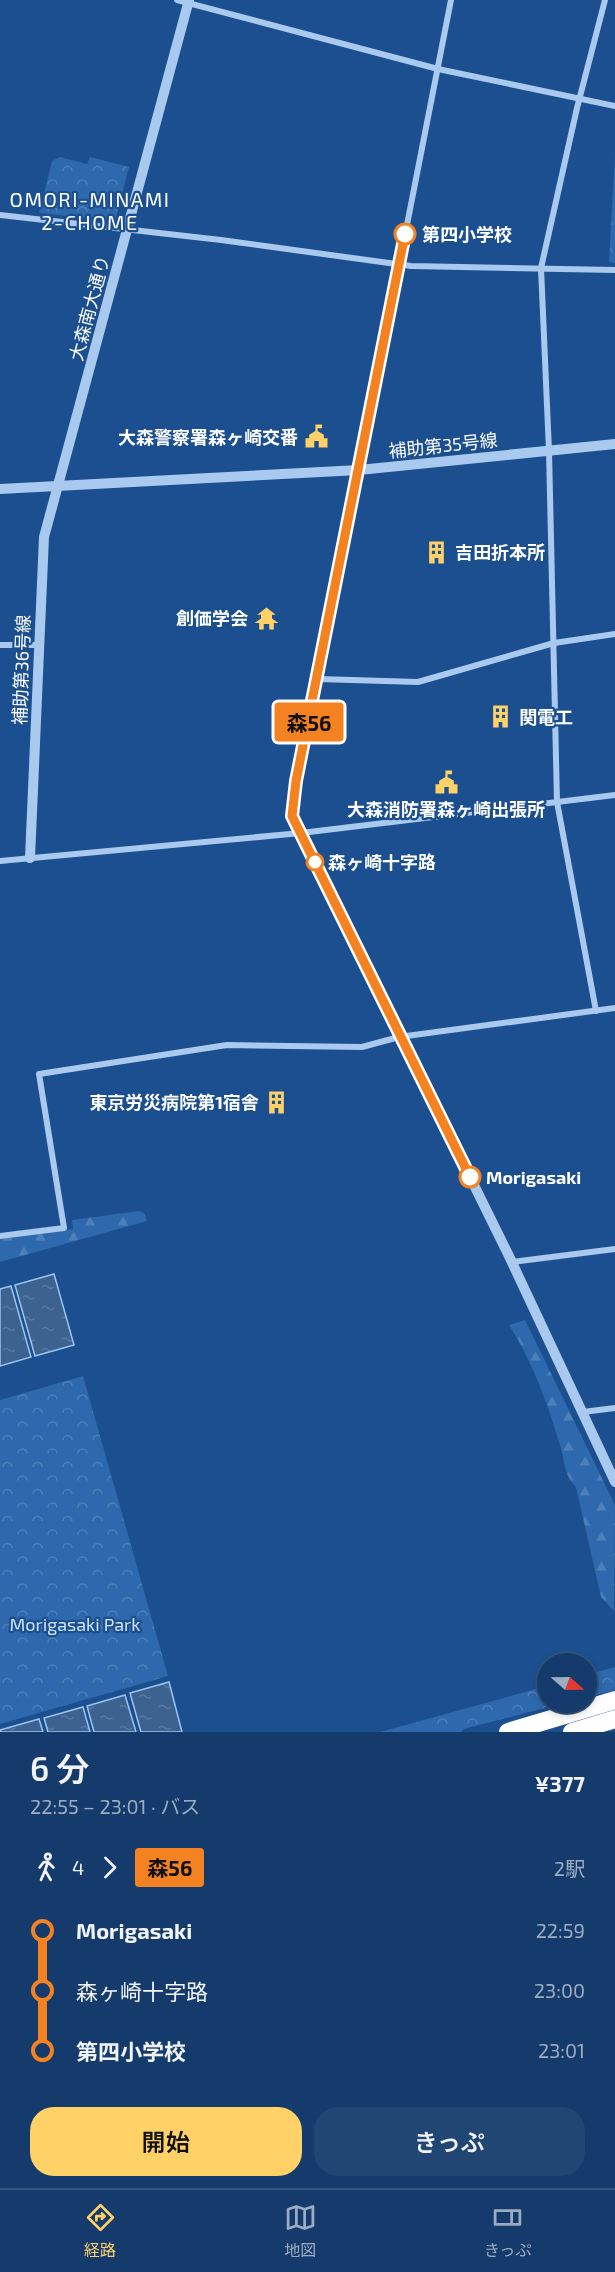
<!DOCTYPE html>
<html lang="ja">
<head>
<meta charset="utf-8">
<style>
  :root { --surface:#143b6b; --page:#214673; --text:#f1f3f6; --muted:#9dadc1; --line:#33557e; --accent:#ffd166 }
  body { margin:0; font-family:"Exo 2","Noto Sans JP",sans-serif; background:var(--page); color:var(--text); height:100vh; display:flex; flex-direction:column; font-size:22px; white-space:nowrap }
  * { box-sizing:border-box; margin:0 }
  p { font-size:20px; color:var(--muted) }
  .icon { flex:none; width:33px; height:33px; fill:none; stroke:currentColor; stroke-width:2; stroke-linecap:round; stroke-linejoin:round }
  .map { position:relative; height:1732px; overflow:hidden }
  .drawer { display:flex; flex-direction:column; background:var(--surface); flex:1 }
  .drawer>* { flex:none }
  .badge { padding:0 12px; border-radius:4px; font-size:21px; line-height:39px }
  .needle { width:39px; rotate:110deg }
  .tools { position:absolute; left:537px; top:1653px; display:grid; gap:12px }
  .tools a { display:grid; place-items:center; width:60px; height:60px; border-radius:50%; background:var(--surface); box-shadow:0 3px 9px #0003,0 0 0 2px var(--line); font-size:30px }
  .map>.badge { position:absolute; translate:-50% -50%; box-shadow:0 0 0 3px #fff }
  .legs { display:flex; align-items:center; gap:9px; height:66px; padding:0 30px; font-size:20px }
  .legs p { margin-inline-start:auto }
  .overview { display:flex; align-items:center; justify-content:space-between; height:102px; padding:0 30px }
  h1 { font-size:33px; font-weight:600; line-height:45px }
  .button { display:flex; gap:12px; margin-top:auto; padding:12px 30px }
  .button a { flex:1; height:69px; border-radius:24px; background:var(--accent); color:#111; font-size:24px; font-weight:600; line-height:69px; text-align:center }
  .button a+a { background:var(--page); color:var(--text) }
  ul { padding:0 30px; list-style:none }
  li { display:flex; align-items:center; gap:21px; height:60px; font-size:22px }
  li i { display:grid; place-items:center; width:9px; height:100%; margin:0 8px; background:currentColor }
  li i::after { content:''; width:15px; height:15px; margin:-8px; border:4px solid; border-radius:50%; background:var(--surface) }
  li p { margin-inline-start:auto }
  li:first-child i { background:linear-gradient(#0000 50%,currentColor 0) }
  li:last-child i { background:linear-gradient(currentColor 50%,#0000 0) }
  .dock { display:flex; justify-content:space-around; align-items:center; height:84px; border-top:2px solid var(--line); background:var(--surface); font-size:16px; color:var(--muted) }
  .dock a { display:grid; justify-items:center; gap:3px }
  .dock .active { color:var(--accent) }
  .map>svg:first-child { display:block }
</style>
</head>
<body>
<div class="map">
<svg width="615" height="1732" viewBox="0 0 615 1732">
  <defs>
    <pattern id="forest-firs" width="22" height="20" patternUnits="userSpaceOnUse" patternTransform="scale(1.5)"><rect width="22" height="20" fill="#2e69ad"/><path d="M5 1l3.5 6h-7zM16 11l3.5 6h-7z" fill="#4d80b9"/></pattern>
    <pattern id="park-crowns" width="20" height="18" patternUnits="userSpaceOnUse" patternTransform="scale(1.5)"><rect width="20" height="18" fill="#2e69ad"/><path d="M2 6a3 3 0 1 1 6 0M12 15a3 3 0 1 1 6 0" fill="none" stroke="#4d80b9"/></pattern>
    <pattern id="water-ripples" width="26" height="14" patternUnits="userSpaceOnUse" patternTransform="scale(1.5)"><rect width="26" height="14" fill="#3c6290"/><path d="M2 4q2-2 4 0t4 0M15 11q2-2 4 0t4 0" fill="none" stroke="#597aa1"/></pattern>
  </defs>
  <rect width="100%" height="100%" fill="#1b4f8f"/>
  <g fill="url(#forest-firs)">
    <path d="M139,1211l6,3 2,7 -147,41v-23l73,-10 -1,-9z"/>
    <path d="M525,1320l90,185 -1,106 -13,-14 -25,-110c-14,-15 -10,-24 -16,-42 -12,-40 -28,-85 -51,-120z"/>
  </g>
  <g fill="url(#park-crowns)">
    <path d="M615,154v109l-6,-1z"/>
    <path d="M60,157l27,7 3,-7 39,10 -14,54 -76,-8 13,-52z"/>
    <path d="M83,1376l85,300 -168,48v-324z"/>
    <path d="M615,1667v26l-28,8 -1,-26z"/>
    <path d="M547,1686l1,16 32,1 -116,29h-84z"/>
  </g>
  <g fill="url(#water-ripples)" stroke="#9cc4f0" stroke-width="1.5">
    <path d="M54,1274l20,71 -39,11 -20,-71z"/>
    <path d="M11,1286l20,71 -31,9v-77z"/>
    <path d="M169,1682l13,50h-41l-11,-39z"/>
    <path d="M125,1695l11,37h-42l-7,-26z"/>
    <path d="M83,1707l7,25h-42l-4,-14z"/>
    <path d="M39,1719l4,13h-42l-1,-2z"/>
  </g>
  <path fill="#1b4f8f" d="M615,1690v37l-16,5h-138l3,-3 104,-27h18v-4z"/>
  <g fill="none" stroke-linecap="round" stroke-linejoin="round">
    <g stroke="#a9c9ee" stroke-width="6">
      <path d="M177,0l261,69 177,37"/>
      <path d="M0,215l221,25 190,26 204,4"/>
      <path d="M359,470l92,-470"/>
      <path d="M0,645h38"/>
      <path d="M318,679l100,3 136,-39 61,-9"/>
      <path d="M0,861l301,-28 314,-38"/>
      <path d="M596,1011l-39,-209 -8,-351 -8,-183 36,-160 28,-108"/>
      <path d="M0,1236l64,-8 -25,-154 188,-29 135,2 37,-10 216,-29"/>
      <path d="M512,1262l103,-13"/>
      <path d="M583,1412l32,-4"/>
    </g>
    <g stroke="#a9c9ee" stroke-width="10">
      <path d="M359,470l-63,311 -4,35 217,440 106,226"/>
      <path d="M0,489l359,-19 256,-26"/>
      <path d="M30,858l14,-321 145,-537"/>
    </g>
    <g stroke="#fff" stroke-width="18">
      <path d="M508,1732l107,-32"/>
      <path d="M572,1732l43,-13"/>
    </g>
  </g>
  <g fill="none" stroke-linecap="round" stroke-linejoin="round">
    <defs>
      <path id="line-1" d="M405,234l-109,547 -4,35 178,361"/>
    </defs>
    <use href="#line-1" stroke="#fff" stroke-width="14"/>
    <use href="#line-1" stroke="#f58220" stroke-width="9"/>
  </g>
  <defs>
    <symbol id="civic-bare" viewBox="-9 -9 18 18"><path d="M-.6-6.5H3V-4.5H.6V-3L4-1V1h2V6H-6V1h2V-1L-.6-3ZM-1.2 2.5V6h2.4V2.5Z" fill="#ffd166" stroke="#1b4f8f" stroke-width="2.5" paint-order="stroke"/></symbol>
    <symbol id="building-bare" viewBox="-9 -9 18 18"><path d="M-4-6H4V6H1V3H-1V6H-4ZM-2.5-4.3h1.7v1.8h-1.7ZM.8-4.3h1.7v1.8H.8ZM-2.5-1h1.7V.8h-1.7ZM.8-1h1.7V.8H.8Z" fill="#ffd166" stroke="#1b4f8f" stroke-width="2.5" paint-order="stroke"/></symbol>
    <symbol id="temple-bare" viewBox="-9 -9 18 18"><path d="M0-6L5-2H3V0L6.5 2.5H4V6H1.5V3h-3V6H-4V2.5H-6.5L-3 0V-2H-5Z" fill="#ffd166" stroke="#1b4f8f" stroke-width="2.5" paint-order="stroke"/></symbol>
  </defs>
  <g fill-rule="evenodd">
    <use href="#civic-bare" x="300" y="420" width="33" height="33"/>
    <use href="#building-bare" x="420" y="536" width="33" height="33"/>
    <use href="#temple-bare" x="250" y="602" width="33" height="33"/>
    <use href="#building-bare" x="484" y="700" width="33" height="33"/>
    <use href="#civic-bare" x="430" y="766" width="33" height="33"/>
    <use href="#building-bare" x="260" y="1086" width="33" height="33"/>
  </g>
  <g fill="#fff" stroke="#f58220" stroke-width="3">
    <circle cx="405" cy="234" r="10"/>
    <circle cx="315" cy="862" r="8"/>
    <circle cx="470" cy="1177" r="10"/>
  </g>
  <g text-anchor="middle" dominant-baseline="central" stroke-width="4.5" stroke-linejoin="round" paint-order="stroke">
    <g font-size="18" font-weight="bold" fill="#fff" stroke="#1b4f8f" text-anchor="start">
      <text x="422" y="234">第四小学校</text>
      <text x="328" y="862">森ヶ崎十字路</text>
      <text x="486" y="1177">Morigasaki</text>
    </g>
    <g font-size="18" fill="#fff" stroke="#1b4f8f">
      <text transform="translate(89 308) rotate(-75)">大森南大通り</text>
      <text transform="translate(443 445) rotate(-6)">補助第35号線</text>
      <text transform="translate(21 670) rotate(-88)">補助第36号線</text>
    </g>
    <g font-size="18" font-weight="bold" fill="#fff" stroke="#1b4f8f" text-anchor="end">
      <text x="298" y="437">大森警察署森ヶ崎交番</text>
      <text x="455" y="552" text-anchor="start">吉田折本所</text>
      <text x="248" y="618">創価学会</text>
      <text x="519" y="717" text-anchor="start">関電工</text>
      <text x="446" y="809" text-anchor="middle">大森消防署森ヶ崎出張所</text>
      <text x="259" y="1102">東京労災病院第1宿舎</text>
    </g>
    <g font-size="18" fill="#cfe3fa" stroke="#1b4f8f">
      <text x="75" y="1624">Morigasaki Park</text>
    </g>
    <g font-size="20" letter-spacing="1.5" fill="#fff" stroke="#1b4f8f">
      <text x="90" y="199">OMORI-MINAMI<tspan x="90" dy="23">2-CHOME</tspan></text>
    </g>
  </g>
</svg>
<div class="tools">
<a><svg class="needle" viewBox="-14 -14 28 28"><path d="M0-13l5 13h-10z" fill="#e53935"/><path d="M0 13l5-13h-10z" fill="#9dadc1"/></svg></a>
</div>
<b class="badge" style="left:309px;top:722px;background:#f58220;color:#111">森56</b>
</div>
<section class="drawer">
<div class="overview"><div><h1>6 分</h1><p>22:55 – 23:01 · バス</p></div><b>¥377</b></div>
<div class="legs"><svg class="icon" aria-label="walk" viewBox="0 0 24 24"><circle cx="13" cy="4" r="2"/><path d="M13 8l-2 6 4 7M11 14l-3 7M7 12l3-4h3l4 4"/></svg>4<svg class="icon" aria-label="forward" viewBox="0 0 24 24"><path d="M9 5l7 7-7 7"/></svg><b class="badge" style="background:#f58220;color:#111">森56</b><p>2駅</p></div>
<ul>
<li><i style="color:#f58220"></i><b>Morigasaki</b><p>22:59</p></li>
<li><i style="color:#f58220"></i><span>森ヶ崎十字路</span><p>23:00</p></li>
<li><i style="color:#f58220"></i><b>第四小学校</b><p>23:01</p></li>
</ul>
<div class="button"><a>開始</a><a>きっぷ</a></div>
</section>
<nav class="dock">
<a class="active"><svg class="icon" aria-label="directions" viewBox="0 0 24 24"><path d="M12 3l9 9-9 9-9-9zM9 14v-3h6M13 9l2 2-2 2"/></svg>経路</a>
<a><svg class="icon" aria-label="map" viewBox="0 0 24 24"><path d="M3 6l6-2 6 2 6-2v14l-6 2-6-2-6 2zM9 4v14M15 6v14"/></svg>地図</a>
<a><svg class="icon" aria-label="tickets" viewBox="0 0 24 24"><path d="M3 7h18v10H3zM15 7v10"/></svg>きっぷ</a>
</nav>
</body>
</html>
